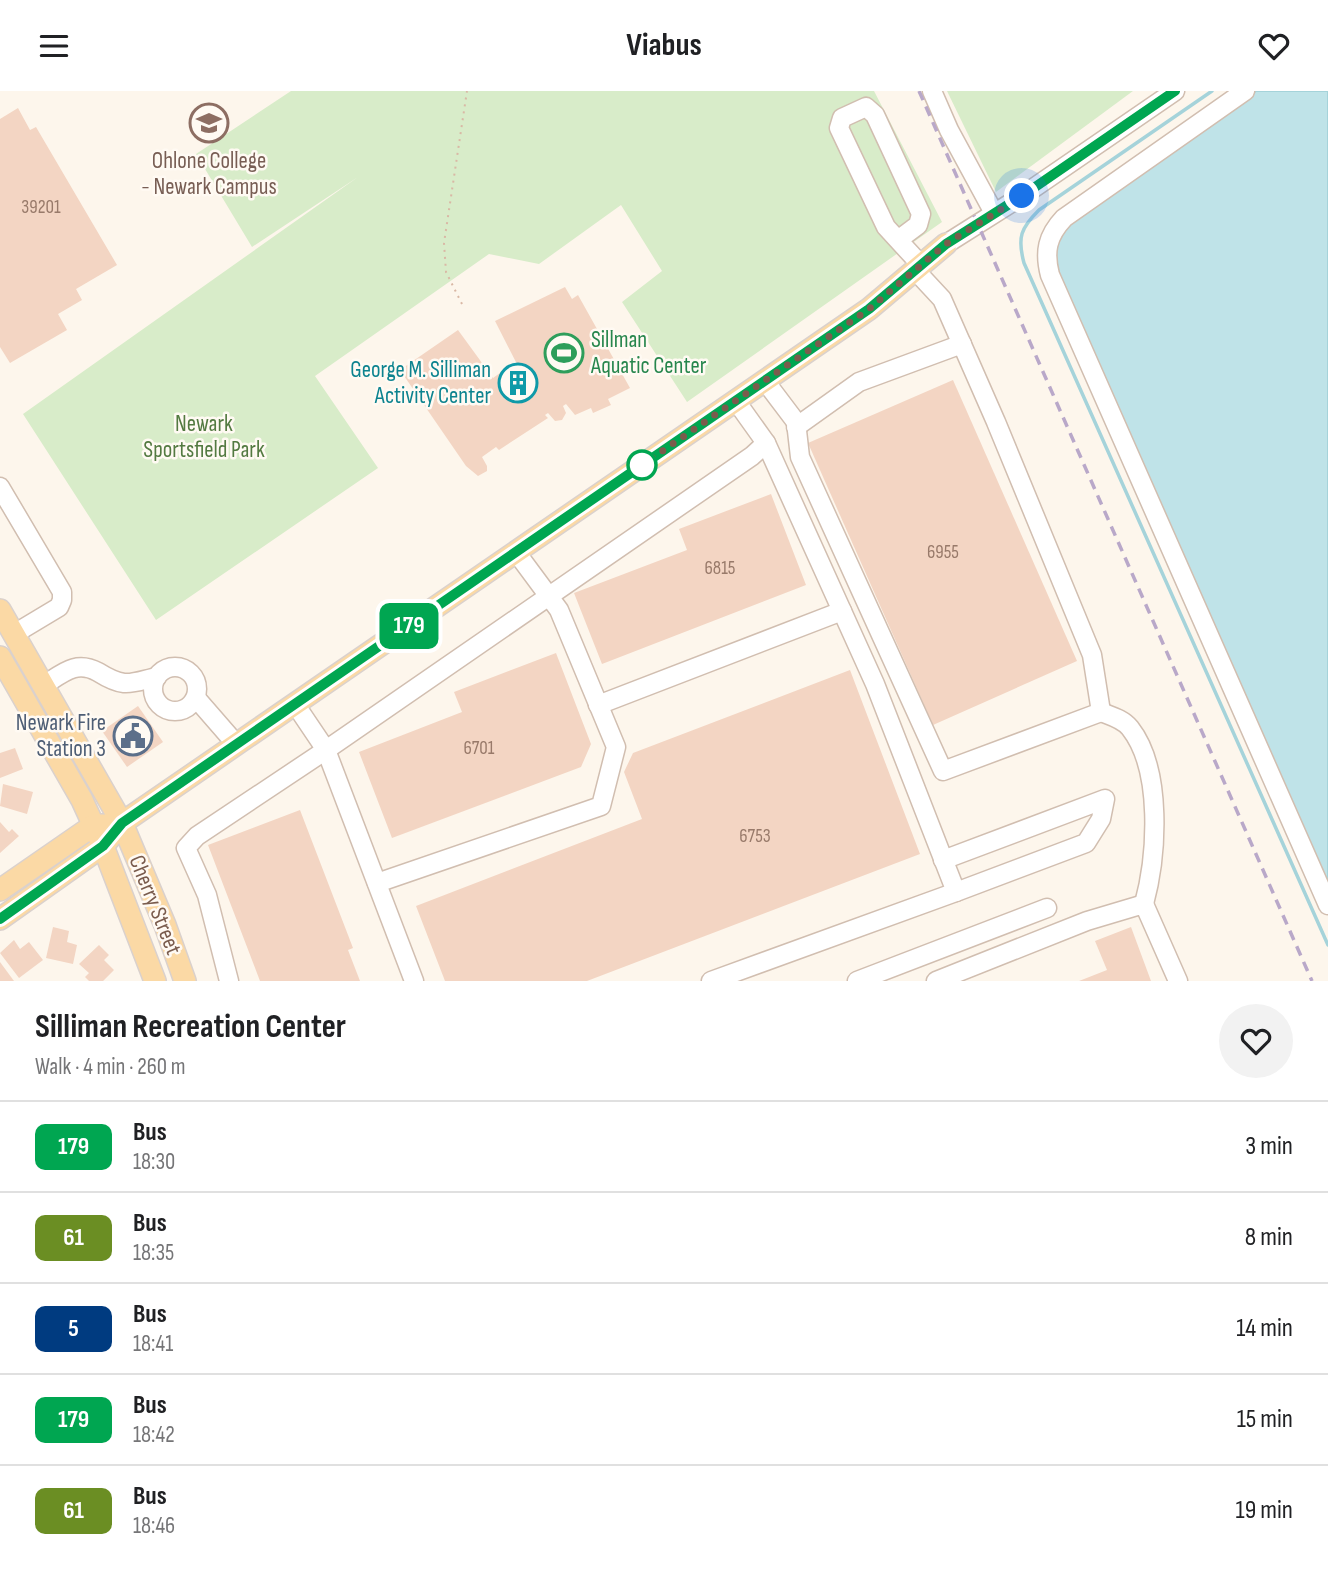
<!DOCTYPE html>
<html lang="en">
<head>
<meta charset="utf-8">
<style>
  :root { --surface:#fff; --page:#f2f2f2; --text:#202124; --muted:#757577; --line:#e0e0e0 }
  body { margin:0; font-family:"Sofia Sans Condensed",sans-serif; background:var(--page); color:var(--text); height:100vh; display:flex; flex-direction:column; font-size:26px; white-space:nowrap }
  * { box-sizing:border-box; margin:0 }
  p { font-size:23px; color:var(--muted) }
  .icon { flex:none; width:38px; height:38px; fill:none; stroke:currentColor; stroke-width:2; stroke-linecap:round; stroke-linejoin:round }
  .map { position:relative; height:890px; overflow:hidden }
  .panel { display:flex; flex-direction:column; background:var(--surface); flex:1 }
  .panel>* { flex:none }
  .badge { padding:0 14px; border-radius:10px; font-size:24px; line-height:46px }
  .you { position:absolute; width:35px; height:35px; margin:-18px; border:5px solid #fff; border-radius:50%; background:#1a73e8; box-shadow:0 0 0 10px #1a73e833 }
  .map>.badge { position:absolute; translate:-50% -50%; box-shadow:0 0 0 4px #fff }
  .round { display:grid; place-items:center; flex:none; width:74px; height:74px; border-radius:37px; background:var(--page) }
  .summary { display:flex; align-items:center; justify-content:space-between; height:119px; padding:0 35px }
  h1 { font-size:33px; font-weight:700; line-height:52px }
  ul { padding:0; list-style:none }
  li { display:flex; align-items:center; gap:21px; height:91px; padding:0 35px; border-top:2px solid var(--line) }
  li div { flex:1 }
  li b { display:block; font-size:26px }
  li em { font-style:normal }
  li .badge { min-width:77px; font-weight:700; text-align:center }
  header { display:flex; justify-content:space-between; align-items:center; height:91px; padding:0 35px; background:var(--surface); font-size:32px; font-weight:700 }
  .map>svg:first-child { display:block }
</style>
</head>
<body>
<header><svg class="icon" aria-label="menu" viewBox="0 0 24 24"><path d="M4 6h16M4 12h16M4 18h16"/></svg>Viabus<svg class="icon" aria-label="heart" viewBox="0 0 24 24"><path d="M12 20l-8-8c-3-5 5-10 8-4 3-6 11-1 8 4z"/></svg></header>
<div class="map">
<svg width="1328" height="890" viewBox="0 0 1328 890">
  <rect width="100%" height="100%" fill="#fdf6ec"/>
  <g fill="#d8ecc9">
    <path d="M291,0h583l68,131 -255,180 -65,-100 40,-31 -41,-66 -82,59 -50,-10 -174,122 63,92 -222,152 -133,-206 335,-237 -106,70 -56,-93z"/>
    <path d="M947,0h186l-137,101z"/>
  </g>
  <path fill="#bfe3e8" stroke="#a5d3da" stroke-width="2" d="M1256,0h72v796l-276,-623 12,-41z"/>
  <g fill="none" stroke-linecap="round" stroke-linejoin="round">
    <path stroke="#a5d3da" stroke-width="3.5" d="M1212,0l-173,119c-18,18 -22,27 -15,53l304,682"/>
  </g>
  <g fill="#f3d5c3">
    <path d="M18,17l12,22 6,-3 81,138 -41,24 6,11 -24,14 9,16 -57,33 -10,-16v-228z"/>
    <path d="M565,196l7,12 6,-4 52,93 -22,11 3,6 -18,8 -2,-5 -16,7 -9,-11 -3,2 3,7 -4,7 -7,1 -7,-8 -3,2 3,3 -49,32 -3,-3 -14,10 5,9v5l-9,5 -12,-10 -66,-96 58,-40 35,48 14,-10 5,7 8,-5 -25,-49z"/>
    <path d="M953,289l124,281 -144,64 -125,-282z"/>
    <path d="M771,403l35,91 -204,79 -28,-71 113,-43 -8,-21z"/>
    <path d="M556,562l35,91 -10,23 -189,71 -33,-86 103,-40 -8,-20z"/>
    <path d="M850,579l70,184 -333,127h-142l-29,-75 226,-87 -18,-47 9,-19z"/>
    <path d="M138,615l25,36 -36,25 -25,-36z"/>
    <path d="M15,657l8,21 -23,9v-25z"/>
    <path d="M3,693l30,8 -6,22 -27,-8z"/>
    <path d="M300,719l53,138 -5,2 12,31h-100l-52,-136z"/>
    <path d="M0,731l9,10 3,-3 7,7 -19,17z"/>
    <path d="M53,836l16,4 -2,11 10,3 -4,19 -27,-6z"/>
    <path d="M1131,836l20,54h-72l28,-11 -12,-29z"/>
    <path d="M14,849l6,9 9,-7 14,18 -24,18 -19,-25z"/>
    <path d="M99,854l10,10 -5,5 10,10 -11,11h-14l-4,-4 4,-4 -10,-9z"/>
    <path d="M0,871l14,19h-14z"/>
  </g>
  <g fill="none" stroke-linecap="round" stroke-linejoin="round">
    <defs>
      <g id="minor">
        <path d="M932,0l17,39 45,83"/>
        <path d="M1245,0l-181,127c-17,18 -20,34 -14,57l278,630"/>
        <path d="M898,149l20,-15 3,-11 -46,-99 -9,-8 -24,11 -3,10 47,99 35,38"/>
        <path d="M946,153l76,-48 153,-105"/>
        <path d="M765,290l31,41 4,35 143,314 158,-59 -9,-57 -96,-233 -54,-123 -27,-29"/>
        <path d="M736,310l30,42"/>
        <path d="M796,336l63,-45 103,-38"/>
        <path d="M0,396l62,105v8l-3,7 -45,27"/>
        <circle cx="175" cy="598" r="22"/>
        <path d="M44,594c19,-12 32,-25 54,-13 8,5 17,10 26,11 10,1 22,-4 33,-6"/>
        <path d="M196,607l40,46"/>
        <path d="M295,613l31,46 88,231"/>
        <path d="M598,614l244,-94"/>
        <path d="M1101,621c10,4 22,7 29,16 33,42 27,128 14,176"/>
        <path d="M943,769l162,-61 -4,20 -15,24 -130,49"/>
        <path d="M377,792l224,-77 15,-59 -57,-137 -43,-58"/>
        <path d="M229,890l-22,-86 -21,-47 11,-12 129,-86 426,-294 14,-13 109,241 81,208 -245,89"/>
        <path d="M857,890l190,-73"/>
        <path d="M936,890l151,-60 57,-17 34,77"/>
      </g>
      <g id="major">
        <path d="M0,519l122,213 43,102 20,56"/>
        <path d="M0,566l82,143 21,46 52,135"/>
        <path d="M0,799l94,-65h12"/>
        <path d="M0,828l103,-73 19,-23 747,-514 77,-65"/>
      </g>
    </defs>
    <use href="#minor" stroke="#d1beb0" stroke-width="21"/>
    <use href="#major" stroke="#dad1cd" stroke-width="24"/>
    <path stroke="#d9b8a5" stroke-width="2" stroke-dasharray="2 5" stroke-linecap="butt" d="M462,213l-16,-32 -2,-29 23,-152"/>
    <use href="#minor" stroke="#fff" stroke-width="18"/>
    <use href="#major" stroke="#fbd9a5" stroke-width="21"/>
    <path stroke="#b9a8c9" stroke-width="3.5" stroke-dasharray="10 7" stroke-linecap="butt" d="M919,0l393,890"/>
  </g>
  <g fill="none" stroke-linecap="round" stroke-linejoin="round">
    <defs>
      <path id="line" d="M0,828l103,-73 19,-23 747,-514 77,-65 76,-48 153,-105"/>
    </defs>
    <use href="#line" stroke="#fff" stroke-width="16"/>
    <use href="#line" stroke="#00a651" stroke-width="10"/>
    <path stroke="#7a5c4d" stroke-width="7" stroke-dasharray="0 12.6" d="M642,374l227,-156 77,-65 76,-48"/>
  </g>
  <defs>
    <symbol id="university-ring" viewBox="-11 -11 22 22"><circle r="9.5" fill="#fffaf3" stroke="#8d6e63" stroke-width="1.5"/><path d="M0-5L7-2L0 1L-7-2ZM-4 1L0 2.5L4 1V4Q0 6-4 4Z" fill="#8d6e63"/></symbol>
    <symbol id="stadium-ring" viewBox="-11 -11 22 22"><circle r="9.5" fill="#fffaf3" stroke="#2e9e5b" stroke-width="1.5"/><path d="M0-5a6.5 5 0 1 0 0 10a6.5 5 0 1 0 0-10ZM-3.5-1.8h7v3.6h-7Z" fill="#2e9e5b"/></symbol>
    <symbol id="building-ring" viewBox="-11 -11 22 22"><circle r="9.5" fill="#fffaf3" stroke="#0f9aa8" stroke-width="1.5"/><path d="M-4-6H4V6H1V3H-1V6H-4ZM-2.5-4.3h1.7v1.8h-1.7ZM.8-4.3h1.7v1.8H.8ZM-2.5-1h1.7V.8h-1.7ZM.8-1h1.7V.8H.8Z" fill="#0f9aa8"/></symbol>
    <symbol id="civic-ring" viewBox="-11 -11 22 22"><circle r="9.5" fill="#fffaf3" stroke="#5c6f8a" stroke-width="1.5"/><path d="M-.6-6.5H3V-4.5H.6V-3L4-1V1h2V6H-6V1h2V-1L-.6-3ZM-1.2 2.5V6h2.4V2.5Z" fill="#5c6f8a"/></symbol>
  </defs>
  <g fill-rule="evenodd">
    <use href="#university-ring" x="187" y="10" width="44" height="44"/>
    <use href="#stadium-ring" x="542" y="240" width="44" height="44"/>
    <use href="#building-ring" x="496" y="270" width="44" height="44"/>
    <use href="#civic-ring" x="111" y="623" width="44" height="44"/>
  </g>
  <circle fill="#fff" stroke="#00a651" stroke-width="3.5" cx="642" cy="374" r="14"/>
  <g text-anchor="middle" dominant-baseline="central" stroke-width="5" stroke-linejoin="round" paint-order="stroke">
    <g font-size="19" fill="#987a6a">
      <text x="41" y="116">39201</text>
      <text x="943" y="461">6955</text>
      <text x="720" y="477">6815</text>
      <text x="479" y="657">6701</text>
      <text x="755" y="745">6753</text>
    </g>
    <g font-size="23" fill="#785e54" stroke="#fffaf3">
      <text x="209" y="70">Ohlone College<tspan x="209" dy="26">- Newark Campus</tspan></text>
    </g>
    <g font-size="23" fill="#27864d" stroke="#fffaf3" text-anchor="start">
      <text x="591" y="249">Sillman<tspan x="591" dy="26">Aquatic Center</tspan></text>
    </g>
    <g font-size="23" fill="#0d838f" stroke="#fffaf3" text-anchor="end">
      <text x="491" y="279">George M. Silliman<tspan x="491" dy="26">Activity Center</tspan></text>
    </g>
    <g font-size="23" fill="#537a41" stroke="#fffaf3">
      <text x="204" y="333">Newark<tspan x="204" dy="26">Sportsfield Park</tspan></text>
    </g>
    <g font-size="23" fill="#4e5e75" stroke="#fffaf3" text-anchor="end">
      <text x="106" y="632">Newark Fire<tspan x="106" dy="26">Station 3</tspan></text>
    </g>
    <g font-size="23" fill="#7a5c4d" stroke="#fffaf3">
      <text transform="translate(155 814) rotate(68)">Cherry Street</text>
    </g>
  </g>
</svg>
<div class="you" style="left:1022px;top:105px"></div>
<b class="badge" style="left:409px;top:535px;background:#00a651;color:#fff">179</b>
</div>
<section class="panel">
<div class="summary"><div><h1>Silliman Recreation Center</h1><p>Walk · 4 min · 260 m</p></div><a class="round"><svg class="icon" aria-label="heart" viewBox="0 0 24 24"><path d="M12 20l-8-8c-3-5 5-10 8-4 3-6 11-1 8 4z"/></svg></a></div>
<ul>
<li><span class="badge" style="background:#00a651;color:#fff">179</span><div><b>Bus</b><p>18:30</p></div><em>3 min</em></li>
<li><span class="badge" style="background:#6b8e23;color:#fff">61</span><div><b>Bus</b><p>18:35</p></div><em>8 min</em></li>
<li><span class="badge" style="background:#003b80;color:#fff">5</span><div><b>Bus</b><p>18:41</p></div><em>14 min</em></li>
<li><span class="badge" style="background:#00a651;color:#fff">179</span><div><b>Bus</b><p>18:42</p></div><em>15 min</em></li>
<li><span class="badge" style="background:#6b8e23;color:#fff">61</span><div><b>Bus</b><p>18:46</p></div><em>19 min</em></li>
</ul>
</section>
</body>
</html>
